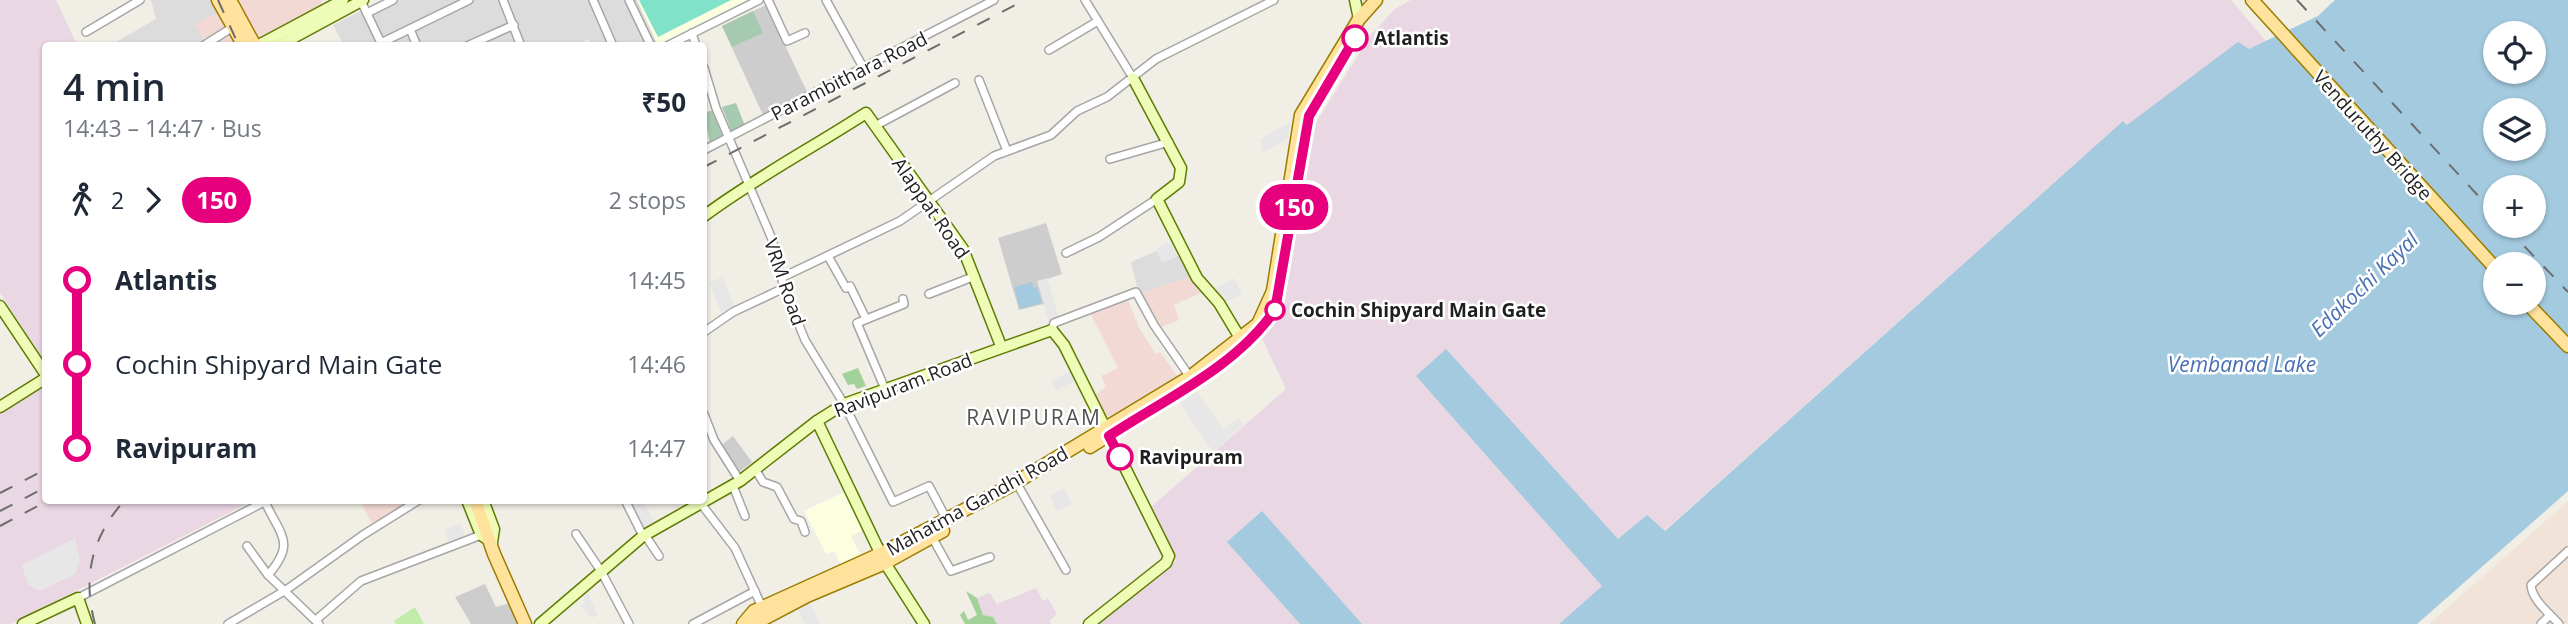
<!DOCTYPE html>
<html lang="en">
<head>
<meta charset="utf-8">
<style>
  :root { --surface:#fff; --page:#f2f2f3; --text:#1f2937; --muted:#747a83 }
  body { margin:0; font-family:"Open Sans",sans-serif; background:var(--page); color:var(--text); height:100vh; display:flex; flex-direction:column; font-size:26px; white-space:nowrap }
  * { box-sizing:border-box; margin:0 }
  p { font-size:23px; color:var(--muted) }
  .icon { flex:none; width:38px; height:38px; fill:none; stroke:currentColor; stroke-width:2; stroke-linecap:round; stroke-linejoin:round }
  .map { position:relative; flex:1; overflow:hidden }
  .details { position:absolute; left:42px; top:42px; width:665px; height:462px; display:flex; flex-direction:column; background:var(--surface); border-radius:7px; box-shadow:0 2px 5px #0004 }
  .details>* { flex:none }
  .badge { padding:0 14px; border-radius:23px; font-size:24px; line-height:46px }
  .controls { position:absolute; left:2483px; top:21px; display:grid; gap:14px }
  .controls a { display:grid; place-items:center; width:63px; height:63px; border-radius:50%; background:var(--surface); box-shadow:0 2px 5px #0004; font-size:35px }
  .map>.badge { position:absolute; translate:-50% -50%; box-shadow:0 0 0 4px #fff }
  .legs { display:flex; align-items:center; gap:10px; height:77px; padding:0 21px; font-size:23px }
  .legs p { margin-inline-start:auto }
  .summary { display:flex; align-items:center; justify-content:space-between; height:119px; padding:0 21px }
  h1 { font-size:38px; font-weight:600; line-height:52px }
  ul { padding:0 21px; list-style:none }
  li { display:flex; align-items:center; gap:24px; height:84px; font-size:26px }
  li i { display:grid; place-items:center; width:10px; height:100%; margin:0 9px; background:currentColor }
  li i::after { content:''; width:18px; height:18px; margin:-9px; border:5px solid; border-radius:50%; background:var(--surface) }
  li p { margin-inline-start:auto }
  li:first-child i { background:linear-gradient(#0000 50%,currentColor 0) }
  li:last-child i { background:linear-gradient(currentColor 50%,#0000 0) }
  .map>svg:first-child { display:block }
</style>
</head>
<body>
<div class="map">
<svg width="2568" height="624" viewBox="0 0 2568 624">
  <rect width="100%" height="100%" fill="#f0eee5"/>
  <g fill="#dddcdc">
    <path d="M151,0h60l7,12 -12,33 -97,1 47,-27z"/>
    <path d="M383,0h254l21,45h-67l-3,-6 -13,7 -231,-1 -11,-20z"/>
    <path d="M1157,251l5,11 20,-8 12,21 -55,19 -8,-32z"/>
  </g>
  <g fill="#f2d9d4">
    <path d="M235,0h87l-1,7 -63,36z"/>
    <path d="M218,12l20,33h-32l-11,-21z"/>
    <path d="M1194,275l9,17 -29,13 5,15 -21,8 -19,-34z"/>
    <path d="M1127,297l12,31 17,26 4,-2 18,25 -66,42 -9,-5 -10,-18 13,-9 -5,-11 17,-8 -28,-55z"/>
    <path d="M360,501h51l-39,23z"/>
  </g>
  <g fill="#ead7e4">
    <path d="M0,0h56l21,45 -31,1 -1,322 -45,-76z"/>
    <path d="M1411,0h820l35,41 -139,84 -4,-4 -459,410 -17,-15 -62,51 17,19 -43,38h-462l79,-63 -25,-54 135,-118 -26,-55 20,-18 34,-190 56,-90 25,-27z"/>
    <path d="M45,381l1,119 206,1 -241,123h-11v-214z"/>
    <path d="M1036,588l7,13 5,-3 9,16 -8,7 2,3h-54l-4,-7 -10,-2 -6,-17 13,-5 7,11z"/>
  </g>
  <g fill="#fbffe0">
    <path d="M637,0h117l-96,45z"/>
    <path d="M846,491l19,38 -14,7 10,19 -20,10 -7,-14 -8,3 -22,-43z"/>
  </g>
  <g fill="#cdcdcd">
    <path d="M766,5l42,89 -44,23 -42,-91z"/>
    <path d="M1046,223l16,51 -15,5 11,39 -9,3 -5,-17 -25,6 -21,-72z"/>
    <path d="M733,436l19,26 -13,10 -19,-26z"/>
    <path d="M485,584l11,23 14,-4 9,21h-48l-16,-27z"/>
  </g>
  <path fill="#f2e3d8" d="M2568,501v123h-139z"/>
  <path fill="#c1ecaa" d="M415,607l9,17h-28l-2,-3z"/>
  <g fill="#a2d199">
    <path d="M858,368l8,18 -9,3 -3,-5 -6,1 -6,-11z"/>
    <path d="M966,591l11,7 6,17 10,2 4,7h-32l-5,-9 4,-4 4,9 9,-5z"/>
  </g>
  <g fill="#a6cab0">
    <path d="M753,11l10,22 -31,14 -10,-21z"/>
    <path d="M736,103l9,23 -9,5 -5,-1 -9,-23z"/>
    <path d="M713,110l12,26 -15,8 -6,-31z"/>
  </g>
  <path fill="#81e2ca" d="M639,0h92l-73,37z"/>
  <g fill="#e7e7e7">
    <path d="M1290,122l-2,17 -25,13 -3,-13z"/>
    <path d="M1176,240l6,14 -20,9 -6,-15z"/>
    <path d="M722,277l13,29 -14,6 -12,-29z"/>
    <path d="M1047,278l11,40 -9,3 -12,-40z"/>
    <path d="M1234,278l8,16 -19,9 -8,-15z"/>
    <path d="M1070,371l5,10 -19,10 -5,-10z"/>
    <path d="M1196,391l28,38 15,-11 4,7 -30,27 -33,-49z"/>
    <path d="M1064,488l8,16 -16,7 -6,-16z"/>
    <path d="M628,501h15l14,26 -13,6z"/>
    <path d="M460,523l6,14 -17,5 -5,-12z"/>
    <path d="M75,538l5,23 -5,13 -35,17 -12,-6 -6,-20z"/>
    <path d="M586,588l12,27 -6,3 -11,-12 5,-4 -5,-8z"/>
    <path d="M809,602l12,22h-16l-8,-16z"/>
  </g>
  <g fill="#a4cadf" fill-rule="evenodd">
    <path d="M2335,0h233v491l-151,133h-858l43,-38 -186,-210 30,-27 172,190 29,-24 18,16 458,-410 4,4 111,-83 11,7 69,-33zM2496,33h38v39h-38zM2496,110h38v39h-38zM2496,187h38v39h-38zM2496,264h38v39h-38z"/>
    <path d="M1032,282l2,6 3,-1 5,16 -22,6 -6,-22z"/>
    <path d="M1262,511l100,113h-62l-73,-82z"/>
  </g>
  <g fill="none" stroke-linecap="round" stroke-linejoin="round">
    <defs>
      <g id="street">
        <path d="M503,0l18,46"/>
        <path d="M593,0l20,46"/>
        <path d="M629,0l22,46"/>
        <path d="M768,0l19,41 18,-8"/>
        <path d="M826,0l38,69"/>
        <path d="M1085,0l48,78"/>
        <path d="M361,1l21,44"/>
        <path d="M367,13l26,-13"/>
        <path d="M410,29l7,17"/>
        <path d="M86,32l54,-32"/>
        <path d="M692,33l4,13"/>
        <path d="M381,43l88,-43"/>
        <path d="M203,46l30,-19"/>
        <path d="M467,46l47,-21"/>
        <path d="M667,46l92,-46"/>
        <path d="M1049,50l49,-29"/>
        <path d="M704,68l12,40 56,131 12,49 21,52 39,64 49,98 36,-16 18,34"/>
        <path d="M979,80l28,71"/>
        <path d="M875,126l80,-43"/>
        <path d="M704,150l290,-150"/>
        <path d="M1110,159l59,-17"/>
        <path d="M1066,253l33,-16 58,-38"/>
        <path d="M828,256l18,32 4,-2 16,33"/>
        <path d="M783,277l117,-56 94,-65 57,-21 26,-24 30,-14 49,-38 118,-59"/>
        <path d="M929,294l46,-18"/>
        <path d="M1052,330l2,-7 82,-31 18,33 36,52"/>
        <path d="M704,332l29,-20 51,-24"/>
        <path d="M885,389l-28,-66 47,-19 -1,-5"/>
        <path d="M704,414l10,26 26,41"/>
        <path d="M755,469l8,13 14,5 17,32 7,2 4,11"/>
        <path d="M733,486l12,30"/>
        <path d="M1020,489l46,81"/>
        <path d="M625,500l18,36"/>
        <path d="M265,502c16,34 31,41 3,73l51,49"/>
        <path d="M702,505l33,43 27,59"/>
        <path d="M576,534l25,37 28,53"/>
        <path d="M645,535l14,21"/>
        <path d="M932,537l19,34 39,-14"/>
        <path d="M247,546l21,29"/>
        <path d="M78,598l190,-98"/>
        <path d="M316,620l45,-39 120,-46"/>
        <path d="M228,624l58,-34 77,-55 56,-35"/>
        <path d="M693,624l62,-33"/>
        <path d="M2541,624l9,-9"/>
        <path d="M2559,624c-10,-11 -27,-24 -28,-39l37,-34"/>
      </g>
      <g id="secondary">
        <path d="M1355,0l4,19"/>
        <path d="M257,46l86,-46"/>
        <path d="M278,46l85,-46"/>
        <path d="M1133,78l48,90 -2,14 -22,17 40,79 22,25 21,35"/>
        <path d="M704,216c51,-38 108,-68 162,-103l97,136 38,97"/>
        <path d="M0,306l46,69"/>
        <path d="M0,407l46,-29"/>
        <path d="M817,421l68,142 39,61"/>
        <path d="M467,500l14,35 11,7 2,-13 -11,-29"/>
        <path d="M23,624l55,-26 9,26"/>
        <path d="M540,624l103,-88 97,-55 77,-60 27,-17 208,-74 12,15 105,211 -3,7 -77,61"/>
      </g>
      <g id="primary">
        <path d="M218,0l26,46"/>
        <path d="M230,0l25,46"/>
        <path d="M2252,0l244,269"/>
        <path d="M2527,303l41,43"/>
        <path d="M1090,447l35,-22"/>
        <path d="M475,500l19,54 31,70"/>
        <path d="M743,624l11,-13 126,-57 130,-68 180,-109 68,-53 15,-33 28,-176 58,-96 17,-19"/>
        <path d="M754,624l53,-28 78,-33 58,-32"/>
      </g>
    </defs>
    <use href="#street" stroke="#a6a6a6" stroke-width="10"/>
    <use href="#secondary" stroke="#5e7c01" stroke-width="13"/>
    <use href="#primary" stroke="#9b7d00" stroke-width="15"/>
    <use href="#street" stroke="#fff" stroke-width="7"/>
    <use href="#secondary" stroke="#effcb8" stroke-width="10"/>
    <use href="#primary" stroke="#ffe29c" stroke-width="12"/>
    <g stroke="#6d6d6d" stroke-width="2" stroke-dasharray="14 14" stroke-linecap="butt">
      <path d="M218,0l21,46"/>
      <path d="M2297,0l199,215"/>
      <path d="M704,167l321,-167"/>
      <path d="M2505,226l63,66"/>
      <path d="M0,493l46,-24"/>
      <path d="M0,511l46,-24"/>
      <path d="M0,526l49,-26"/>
      <path d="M95,624c-13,-47 -3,-88 30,-124"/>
    </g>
  </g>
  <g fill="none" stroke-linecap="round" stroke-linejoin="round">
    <defs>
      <path id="line-1" d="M1120,457l-11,-21c56,-37 127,-69 166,-126l34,-194 46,-78"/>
    </defs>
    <use href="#line-1" stroke="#fff" stroke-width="16"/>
    <use href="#line-1" stroke="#e6007e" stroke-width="10"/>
  </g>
  <g fill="#fff" stroke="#e6007e" stroke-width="3.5">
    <circle cx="1355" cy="38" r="12"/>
    <circle cx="1275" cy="310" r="9"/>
    <circle cx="1120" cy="457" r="12"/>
  </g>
  <g text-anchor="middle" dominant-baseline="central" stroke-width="5" stroke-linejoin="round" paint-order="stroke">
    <g font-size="19" font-weight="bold" fill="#1f1f1f" stroke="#fff" text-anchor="start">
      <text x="1374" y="38">Atlantis</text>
      <text x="1291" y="310">Cochin Shipyard Main Gate</text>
      <text x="1139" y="457">Ravipuram</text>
    </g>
    <g font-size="19" fill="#1f1f1f" stroke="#fff">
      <text transform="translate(849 76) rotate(-27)">Parambithara Road</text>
      <text transform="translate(2373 135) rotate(48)">Venduruthy Bridge</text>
      <text transform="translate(931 208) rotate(55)">Alappat Road</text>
      <text transform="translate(785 282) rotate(71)">VRM Road</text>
      <text transform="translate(903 385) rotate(-21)">Ravipuram Road</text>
      <text transform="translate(977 501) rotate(-29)">Mahatma Gandhi Road</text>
    </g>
    <g font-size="21" font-style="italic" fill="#486fb3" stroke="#fff">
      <text transform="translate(2364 284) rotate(-44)">Edakochi Kayal</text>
      <text x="2242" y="364">Vembanad Lake</text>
    </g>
    <g font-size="21" letter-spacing="2" fill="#525252" stroke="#fff">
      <text x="1034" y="417">RAVIPURAM</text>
    </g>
  </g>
</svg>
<div class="controls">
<a><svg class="icon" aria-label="locate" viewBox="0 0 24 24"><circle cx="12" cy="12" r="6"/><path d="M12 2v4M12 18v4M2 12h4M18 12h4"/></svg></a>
<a><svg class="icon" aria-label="layers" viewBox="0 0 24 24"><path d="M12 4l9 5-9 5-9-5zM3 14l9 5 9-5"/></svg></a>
<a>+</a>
<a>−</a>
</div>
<b class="badge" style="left:1294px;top:207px;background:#e6007e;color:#fff">150</b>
<section class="details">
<div class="summary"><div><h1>4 min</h1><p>14:43 – 14:47 · Bus</p></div><b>₹50</b></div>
<div class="legs"><svg class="icon" aria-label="walk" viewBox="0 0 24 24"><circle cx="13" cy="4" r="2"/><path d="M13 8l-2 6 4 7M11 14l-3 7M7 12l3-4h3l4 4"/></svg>2<svg class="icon" aria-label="forward" viewBox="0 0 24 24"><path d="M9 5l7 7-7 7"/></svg><b class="badge" style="background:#e6007e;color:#fff">150</b><p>2 stops</p></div>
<ul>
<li><i style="color:#e6007e"></i><b>Atlantis</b><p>14:45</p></li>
<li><i style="color:#e6007e"></i><span>Cochin Shipyard Main Gate</span><p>14:46</p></li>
<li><i style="color:#e6007e"></i><b>Ravipuram</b><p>14:47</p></li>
</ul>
</section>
</div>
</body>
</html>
